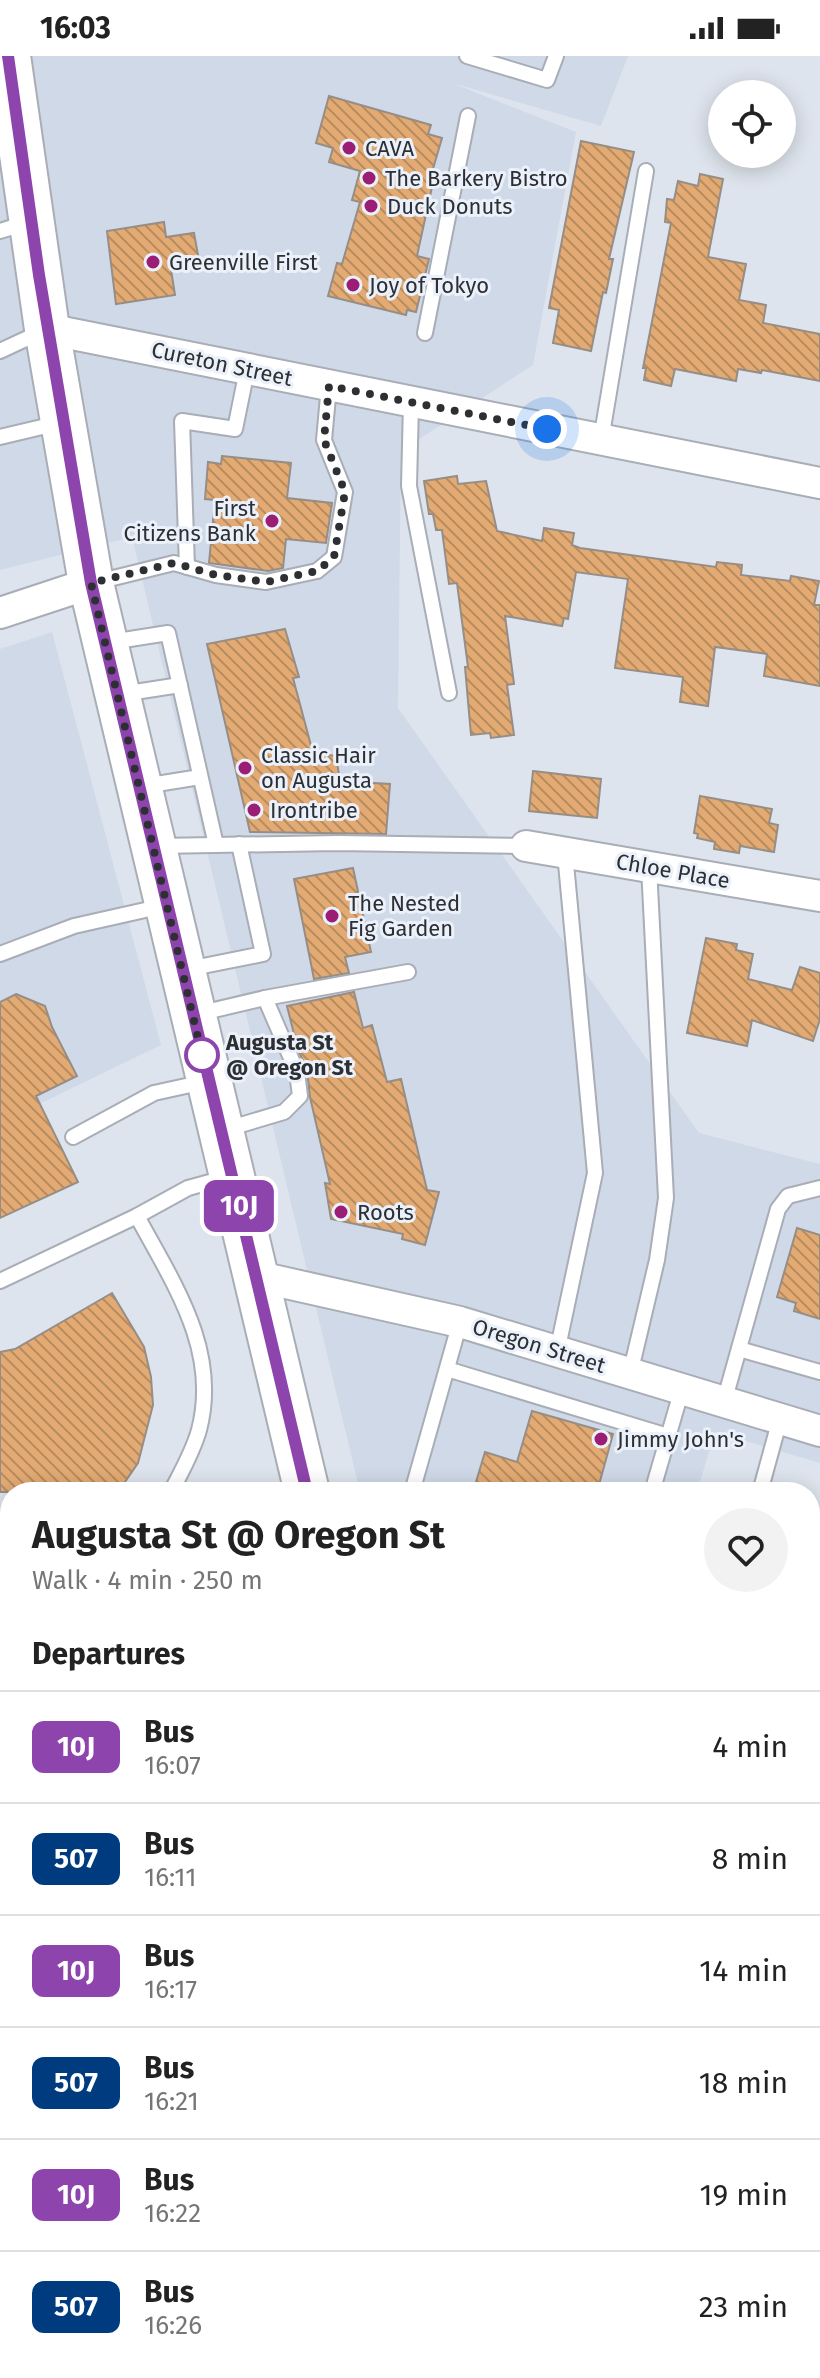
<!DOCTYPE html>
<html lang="en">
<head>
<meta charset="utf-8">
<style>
  :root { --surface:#fff; --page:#f2f2f2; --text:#222; --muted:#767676; --line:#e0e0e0 }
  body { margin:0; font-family:"Fira Sans",sans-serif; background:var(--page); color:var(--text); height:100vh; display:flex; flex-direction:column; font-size:30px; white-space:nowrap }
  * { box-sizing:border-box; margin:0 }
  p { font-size:26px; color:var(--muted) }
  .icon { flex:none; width:44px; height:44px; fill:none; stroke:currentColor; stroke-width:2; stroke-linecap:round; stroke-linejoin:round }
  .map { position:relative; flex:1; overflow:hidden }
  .side { position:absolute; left:0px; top:1426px; width:820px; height:896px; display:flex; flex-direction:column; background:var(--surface); border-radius:32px 32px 0 0; box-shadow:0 4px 20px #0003 }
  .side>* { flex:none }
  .badge { padding:0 16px; border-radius:12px; font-size:28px; line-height:52px }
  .tools { position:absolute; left:708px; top:24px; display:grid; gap:16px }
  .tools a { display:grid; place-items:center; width:88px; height:88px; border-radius:50%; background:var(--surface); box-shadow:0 4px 20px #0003; font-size:40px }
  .you { position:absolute; width:40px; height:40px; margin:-20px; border:6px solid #fff; border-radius:50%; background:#1a73e8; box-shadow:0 0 0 12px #1a73e833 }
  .map>.badge { position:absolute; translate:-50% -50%; box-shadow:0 0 0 4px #fff }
  h2 { padding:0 32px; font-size:30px; line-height:72px }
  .round { display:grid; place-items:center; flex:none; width:84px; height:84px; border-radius:42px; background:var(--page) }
  .summary { display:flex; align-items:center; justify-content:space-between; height:136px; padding:0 32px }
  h1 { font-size:38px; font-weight:700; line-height:60px }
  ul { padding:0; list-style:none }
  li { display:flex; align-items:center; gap:24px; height:112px; padding:0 32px; border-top:2px solid var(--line) }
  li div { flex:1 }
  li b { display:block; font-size:30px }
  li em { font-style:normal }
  li .badge { min-width:88px; font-weight:700; text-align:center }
  .status { display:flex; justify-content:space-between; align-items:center; height:56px; padding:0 40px; background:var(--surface); direction:ltr }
  .status svg { height:22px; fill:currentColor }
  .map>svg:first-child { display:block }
</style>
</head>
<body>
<div class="status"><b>16:03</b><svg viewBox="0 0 49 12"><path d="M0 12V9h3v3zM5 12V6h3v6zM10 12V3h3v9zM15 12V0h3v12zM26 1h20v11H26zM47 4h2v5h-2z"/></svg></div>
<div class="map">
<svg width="820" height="2322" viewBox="0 0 820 2322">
  <defs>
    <pattern id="building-back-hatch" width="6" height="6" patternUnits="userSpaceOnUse" patternTransform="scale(2)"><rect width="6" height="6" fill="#e3ab73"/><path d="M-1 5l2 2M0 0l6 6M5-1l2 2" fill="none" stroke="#b88c5f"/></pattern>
  </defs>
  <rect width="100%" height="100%" fill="#dee4ed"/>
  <g fill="#d0d9e8">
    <path d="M0,0h628l-27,70 -149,-43 124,49 -43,233 -132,86 -3,257 301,425 121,31v299l-105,-31 -18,60h-337l-228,-955 -132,33z"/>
    <path d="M52,576l109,413 -161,78v-474z"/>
  </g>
  <g fill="url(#building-back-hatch)" stroke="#968e86" stroke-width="2">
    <path d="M329,40l102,29 -3,9 14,4 -14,48 4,1 -15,69 12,3 -13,53 -9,-2 -1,5 -78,-19 9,-33 5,1 18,-62 -8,-2 8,-29 -31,-9 4,-14 -17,-5z"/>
    <path d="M581,85l53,11 -25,107h4l-7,34 -3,-1 -12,59 -38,-8 6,-33 -10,-2z"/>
    <path d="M700,118l23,5 -15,78 38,7 -7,36 27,5 -3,18 57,11v47l-58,-11 -1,3 -23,-4 -2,12 -61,-12 -4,17 -27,-6 2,-12h-3l28,-145 -6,-1 2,-23 7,1 4,-19 20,5z"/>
    <path d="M164,166l2,15 28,-4 6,33 -29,4 4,25 -59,9 -9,-73z"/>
    <path d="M222,400l69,7 -4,35 45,5 -6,40 -40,-4 -3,29 -15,3 -59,-8 6,-63 -10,-1 3,-37 13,2z"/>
    <path d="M457,420l1,8 28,-3 11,50 45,10 2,-13 30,5 -2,12 8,3 136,19 1,-5 25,3 -1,10 49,6 1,-5 28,5 -5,24h6v81l-56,-10 3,-22 -52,-7 -7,59 -28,-4 3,-25 -68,-9 13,-89 -52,-7 -8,47 -4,-1 -2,8 -57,-10 9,68 -7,1 7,50 -23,3 -1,-5 -19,2 -6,-68h3l-11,-84 -8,1 -7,-54h-6l-3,-16h-4l-5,-33z"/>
    <path d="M285,573l14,48 -6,1 20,75 23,3 4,25 50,3 -4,50 -136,-2 -43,-188z"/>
    <path d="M533,715l68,8 -4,39 -68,-7z"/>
    <path d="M700,740l72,13 -3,14 9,2 -4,27 -34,-6 -1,7 -25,-4 1,-7 -18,-4 1,-4 -4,-1z"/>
    <path d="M353,812l18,84 -26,5 4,16 -35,6 -20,-100z"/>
    <path d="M706,882l31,6 -1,6 17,4 -5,25 44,11 8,-23 20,6v46l-7,22 -61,-21 -5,26 -60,-13z"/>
    <path d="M354,936l9,36 9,-3 15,57 14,-3 26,111 12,2 -14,53 -23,-6 1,-5 -72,-15 -6,-36 5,1 -20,-87 -3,-27 -9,-20 -11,-44z"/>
    <path d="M16,938l29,12 7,21 25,49 -41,20 42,86 -78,36v-216z"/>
    <path d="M797,1172l23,7v84l-26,-8 2,-8 -19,-6z"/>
    <path d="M112,1237l32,54 7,30 2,28 -15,58 -20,29h-118v-140l15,-3z"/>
    <path d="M532,1355l81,23 -16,58h-124l12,-40 32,10z"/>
  </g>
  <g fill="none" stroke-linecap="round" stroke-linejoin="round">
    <defs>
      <g id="lane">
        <path d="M467,0l80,24 9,-24"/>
        <path d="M0,175l26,-8"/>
        <path d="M425,277l43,-217"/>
        <path d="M0,295l43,-20"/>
        <path d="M411,347l-2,83 40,207"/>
        <path d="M0,381l59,-14"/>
        <path d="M601,384l45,-269"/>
        <path d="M187,511l-5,-146 53,8 12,-59"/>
        <path d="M97,526l77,-19 42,12 50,7 51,-11 17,-14 11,-65 -21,-52 5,-54"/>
        <path d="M111,586l57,-9 48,212"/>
        <path d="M122,638l58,-9"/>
        <path d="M144,730l56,-9"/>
        <path d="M158,790l180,-3 188,3"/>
        <path d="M0,898l74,-28 89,-20"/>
        <path d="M188,913l75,-15 -24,-110"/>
        <path d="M197,958l68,-16 143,-26"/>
        <path d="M227,1073l57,-17 16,-16 -3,-24 -32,-74"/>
        <path d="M73,1081l81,-44 50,-11"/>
        <path d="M137,1160c36,67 83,134 62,214 -6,22 -18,42 -28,62"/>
        <path d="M0,1225l137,-65 51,-28 40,-11"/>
        <path d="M739,1293l81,23"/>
        <path d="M557,1296l38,-179 -30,-320"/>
        <path d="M447,1313l221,67"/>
        <path d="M630,1318l27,-114 9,-62 -17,-331"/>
        <path d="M724,1346l54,-193 10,-13 32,-8"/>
        <path d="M412,1436l48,-170"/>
        <path d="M652,1436l30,-103"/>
        <path d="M760,1436l20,-73"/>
        <path d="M810,1691l10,4"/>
        <path d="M0,1972l5,-11 5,-3"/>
        <path d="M0,2008l10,-1"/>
        <path d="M0,2054l4,29"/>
      </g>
      <g id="street">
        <path d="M47,273l773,154"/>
        <path d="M0,557l91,-30"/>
        <path d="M526,790l294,50"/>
        <path d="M255,1220l205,46 360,109"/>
        <path d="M0,2084l10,-2"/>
        <path d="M810,2090l10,2"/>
      </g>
      <g id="primary">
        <path d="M8,0l39,273 44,254 216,909"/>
        <path d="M506,2312l1,10"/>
      </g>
    </defs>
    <use href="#lane" stroke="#a8adb6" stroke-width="18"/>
    <use href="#street" stroke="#a8adb6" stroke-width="34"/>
    <use href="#primary" stroke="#a8adb6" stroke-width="48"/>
    <use href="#lane" stroke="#fff" stroke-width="14"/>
    <use href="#street" stroke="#fff" stroke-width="30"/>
    <use href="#primary" stroke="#fff" stroke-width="44"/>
  </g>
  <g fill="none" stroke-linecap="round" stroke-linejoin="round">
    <defs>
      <path id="line" d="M8,0l31,219 52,308 216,909"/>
    </defs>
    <use href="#line" stroke="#fff" stroke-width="18"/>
    <use href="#line" stroke="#8e44ad" stroke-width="12"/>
    <path stroke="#2d2f33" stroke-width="8" stroke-dasharray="0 14.4" d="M202,999l1,4 -112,-476 83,-20 42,12 50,7 51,-11 17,-14 11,-65 -21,-52 5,-54 218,43"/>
  </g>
  <g fill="#9b1e75" stroke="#ebf1fb" stroke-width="3">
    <circle cx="349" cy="92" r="8"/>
    <circle cx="369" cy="122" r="8"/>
    <circle cx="371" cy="150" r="8"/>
    <circle cx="153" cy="206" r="8"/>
    <circle cx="353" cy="229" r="8"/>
    <circle cx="272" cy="465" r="8"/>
    <circle cx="245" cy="712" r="8"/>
    <circle cx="254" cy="754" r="8"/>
    <circle cx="332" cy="860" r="8"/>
    <circle cx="341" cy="1156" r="8"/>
    <circle cx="601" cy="1383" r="8"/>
  </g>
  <circle fill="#fff" stroke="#8e44ad" stroke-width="4" cx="202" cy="999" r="16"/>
  <g text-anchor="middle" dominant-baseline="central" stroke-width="6" stroke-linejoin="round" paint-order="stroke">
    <g font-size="22" fill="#2d2f33" stroke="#ebf1fb" text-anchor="start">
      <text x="365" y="92">CAVA</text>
      <text x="385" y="122">The Barkery Bistro</text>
      <text x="387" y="150">Duck Donuts</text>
      <text x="169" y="206">Greenville First</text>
      <text x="369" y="229">Joy of Tokyo</text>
      <text x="256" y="452" text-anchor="end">First<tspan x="256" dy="25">Citizens Bank</tspan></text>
      <text x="261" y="699">Classic Hair<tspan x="261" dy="25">on Augusta</tspan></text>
      <text x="270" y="754">Irontribe</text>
      <text x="348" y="847">The Nested<tspan x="348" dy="25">Fig Garden</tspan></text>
      <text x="357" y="1156">Roots</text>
      <text x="617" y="1383">Jimmy John's</text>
    </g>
    <g font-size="22" fill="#2d2f33" stroke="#ebf1fb">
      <text transform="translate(222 308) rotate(12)">Cureton Street</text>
      <text transform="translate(673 815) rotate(10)">Chloe Place</text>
      <text transform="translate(539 1290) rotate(17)">Oregon Street</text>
    </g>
    <g font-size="22" font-weight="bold" fill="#2d2f33" stroke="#ebf1fb" text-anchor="start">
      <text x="226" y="986">Augusta St<tspan x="226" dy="25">@ Oregon St</tspan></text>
    </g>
  </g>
</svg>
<div class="tools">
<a><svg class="icon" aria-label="locate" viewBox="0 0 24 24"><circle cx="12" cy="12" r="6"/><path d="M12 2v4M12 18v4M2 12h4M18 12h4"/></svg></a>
</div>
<div class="you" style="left:547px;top:373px"></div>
<b class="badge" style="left:239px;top:1150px;background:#8e44ad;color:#fff">10J</b>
<section class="side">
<div class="summary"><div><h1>Augusta St @ Oregon St</h1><p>Walk · 4 min · 250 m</p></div><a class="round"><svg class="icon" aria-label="heart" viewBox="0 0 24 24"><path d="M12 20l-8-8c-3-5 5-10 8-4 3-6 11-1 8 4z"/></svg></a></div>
<h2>Departures</h2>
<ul>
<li><span class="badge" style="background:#8e44ad;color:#fff">10J</span><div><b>Bus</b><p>16:07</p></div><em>4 min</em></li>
<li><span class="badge" style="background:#003b80;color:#fff">507</span><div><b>Bus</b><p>16:11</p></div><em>8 min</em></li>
<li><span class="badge" style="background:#8e44ad;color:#fff">10J</span><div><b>Bus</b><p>16:17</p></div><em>14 min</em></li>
<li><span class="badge" style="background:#003b80;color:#fff">507</span><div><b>Bus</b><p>16:21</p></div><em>18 min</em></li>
<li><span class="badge" style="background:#8e44ad;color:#fff">10J</span><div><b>Bus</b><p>16:22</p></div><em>19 min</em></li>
<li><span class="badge" style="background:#003b80;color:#fff">507</span><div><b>Bus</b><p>16:26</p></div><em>23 min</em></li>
</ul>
</section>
</div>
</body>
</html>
